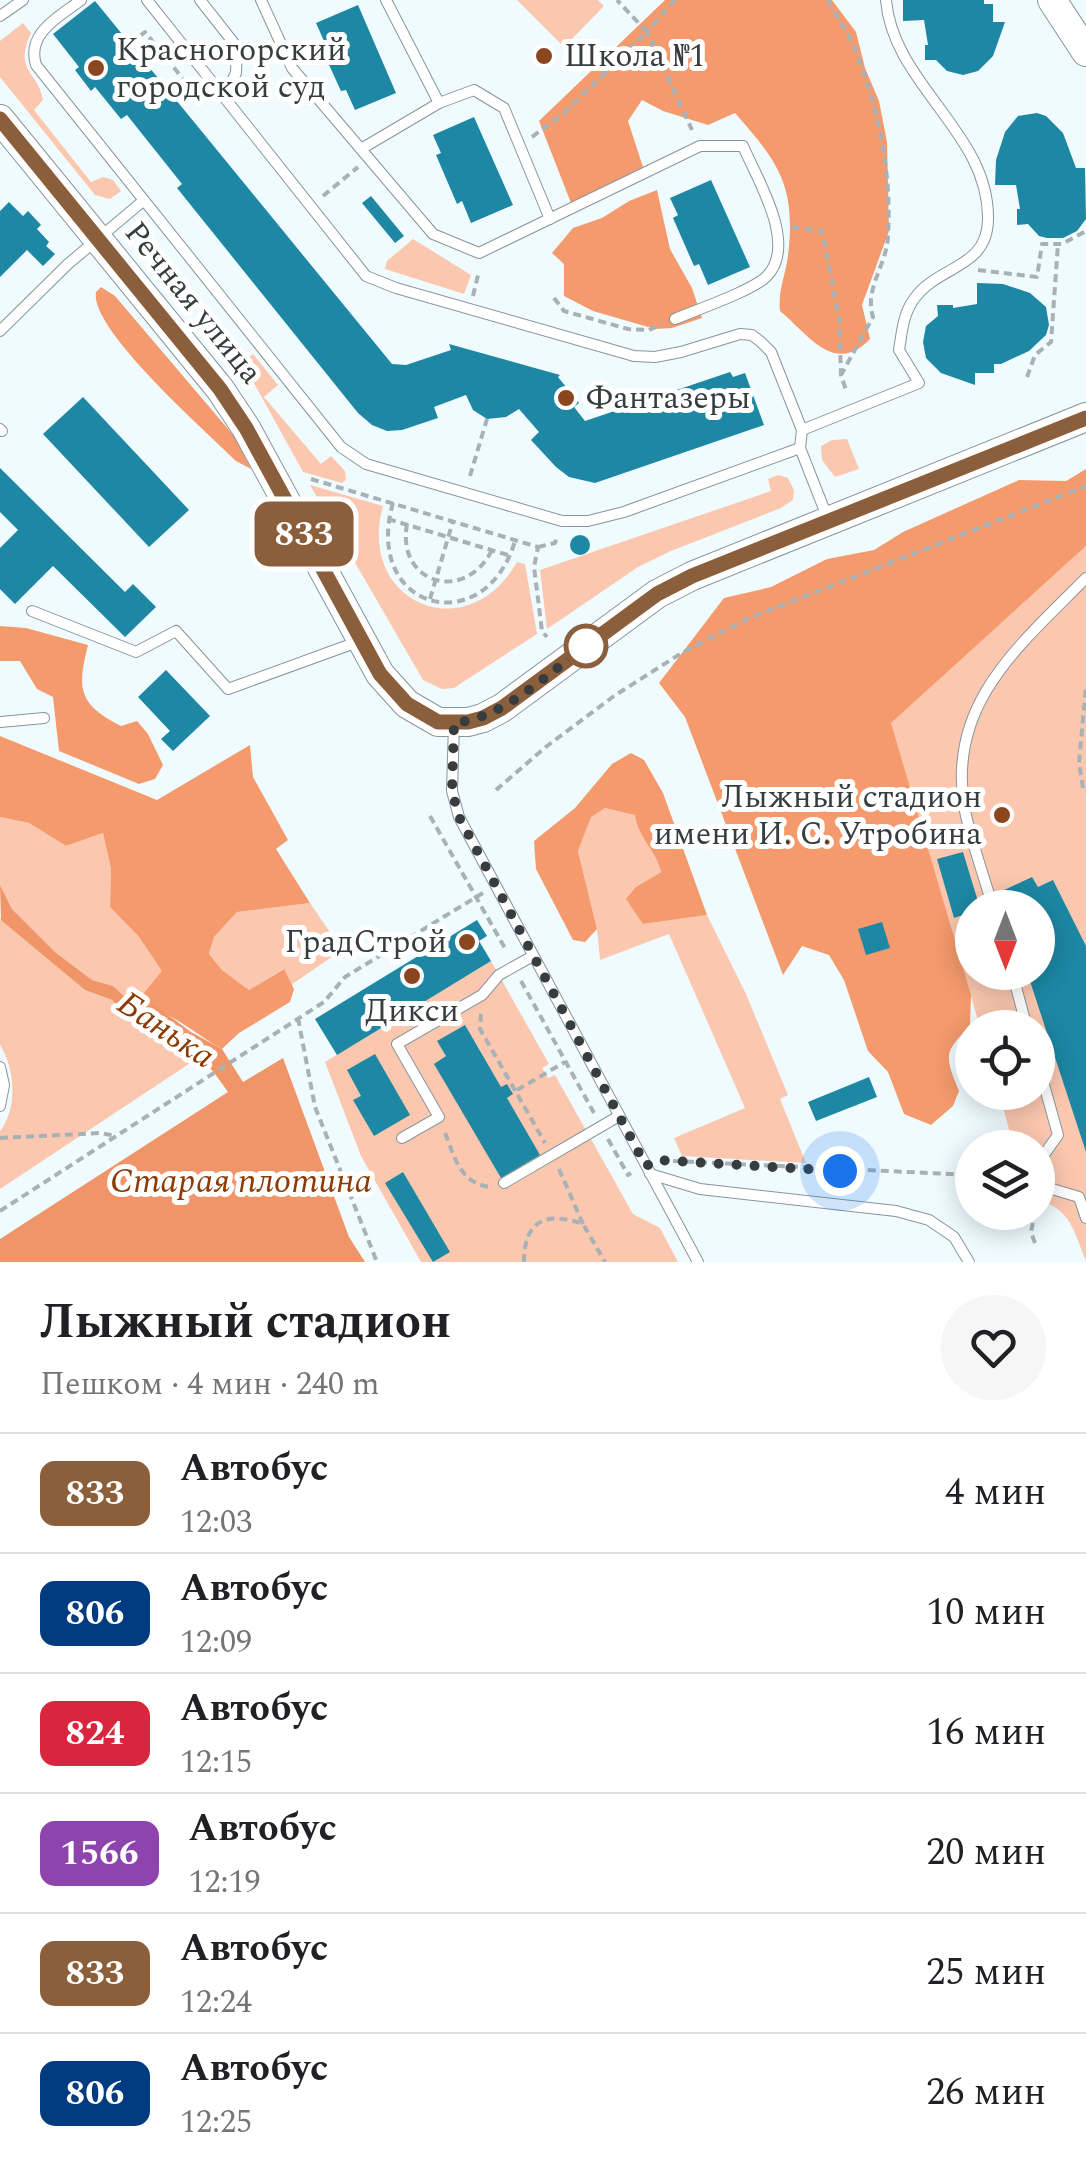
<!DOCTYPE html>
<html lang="ru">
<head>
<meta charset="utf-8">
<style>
  :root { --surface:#fff; --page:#f6f6f6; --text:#202124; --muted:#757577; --line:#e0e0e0 }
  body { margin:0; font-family:Spectral,serif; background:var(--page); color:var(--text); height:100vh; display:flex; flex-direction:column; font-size:38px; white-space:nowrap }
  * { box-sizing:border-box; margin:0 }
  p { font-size:32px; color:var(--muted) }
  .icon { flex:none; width:55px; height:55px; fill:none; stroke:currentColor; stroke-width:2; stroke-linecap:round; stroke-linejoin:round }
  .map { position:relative; height:1262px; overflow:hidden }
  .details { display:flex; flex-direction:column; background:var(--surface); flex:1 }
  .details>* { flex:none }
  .badge { padding:0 20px; border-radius:15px; font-size:35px; line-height:65px }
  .needle { width:65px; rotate:180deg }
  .controls { position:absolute; left:955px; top:890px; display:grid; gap:20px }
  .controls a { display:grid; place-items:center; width:100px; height:100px; border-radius:50%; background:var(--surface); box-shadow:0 5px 25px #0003; font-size:50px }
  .you { position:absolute; width:50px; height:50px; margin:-25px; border:8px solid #fff; border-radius:50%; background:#1a73e8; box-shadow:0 0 0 15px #1a73e833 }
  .map>.badge { position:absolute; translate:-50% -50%; box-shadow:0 0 0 5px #fff }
  .round { display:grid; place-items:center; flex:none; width:105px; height:105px; border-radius:52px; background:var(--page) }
  .overview { display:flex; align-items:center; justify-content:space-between; height:170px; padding:0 40px }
  h1 { font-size:48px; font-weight:700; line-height:75px }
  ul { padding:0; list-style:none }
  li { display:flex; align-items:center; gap:30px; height:120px; padding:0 40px; border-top:2px solid var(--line) }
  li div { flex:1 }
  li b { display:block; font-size:38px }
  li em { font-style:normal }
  li .badge { min-width:110px; font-weight:700; text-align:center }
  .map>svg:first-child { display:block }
</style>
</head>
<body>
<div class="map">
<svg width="1086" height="1262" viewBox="0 0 1086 1262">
  <rect width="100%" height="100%" fill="#effbff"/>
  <g fill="#fbc8af" fill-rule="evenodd">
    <path d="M517,0h81l6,6 -40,41z"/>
    <path d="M23,23l8,10c-18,38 8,39 12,67l-9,10 57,72 12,-5 10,3 8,11 -11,8 -15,-4 -95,-118v-36z"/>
    <path d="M413,239l58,36 -7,19 -79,-25 2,-8z"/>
    <path d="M253,354l25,31 -14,12 57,67 10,-8 14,15 1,9 -4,3 -39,-11 -48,-87 -15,-20z"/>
    <path d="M847,439l12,30 -24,8 -13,-17 -1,-14 11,-6z"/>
    <path d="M778,475l10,3 6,12 -1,10 -12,8 -110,43 -33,16 -91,62 -7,-59 231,-79 -3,-12z"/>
    <path d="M310,485l73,21c-27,97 84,144 134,56l8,2 12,70 -83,54 -12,1 -19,-9z"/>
    <path d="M1086,546v715c-12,-29 -15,-52 -48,-61v-52l-24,-1 -15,-54 39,-1v-64l-58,-1 -90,-304zM972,908h66v64h-66z"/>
    <path d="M605,808l31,7c2,23 20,35 25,57l-25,15 7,37 64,-9 39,79 42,101 -8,4 26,64 -124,-7 -8,-18 71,-30 -76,-174 -69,26 -3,-31 -19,-78 13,-35z"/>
    <path d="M0,817l29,6 37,23 37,-13 8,36 -1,38 29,30 24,34 -29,34 -21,-19 -21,-6 -37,-28 -43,-43 -12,-24z"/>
    <path d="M310,903l32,47 -51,35 -8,-16 -34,21 -27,-20 -13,-16 5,-17 23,-25z"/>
    <path d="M0,918l85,72 27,10 17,21 46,20 23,17 -198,131v-58c18,-23 15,-63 0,-86z"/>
    <path d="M491,961l58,103 -7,4 6,10 7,-3 78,139 27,14 18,34h-257l-60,-106 -36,-94z"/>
  </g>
  <g fill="#f49a6c">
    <path d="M665,0h167l24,32 9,36 14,33 8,41 2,89 -27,74 8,34c-36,37 -61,-4 -90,-28 -2,-21 5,-34 8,-55 8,-69 -8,-92 -53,-143l-27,12 -45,-14 -21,-11 -14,21 15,46 -72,36 -32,-82z"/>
    <path d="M657,190l13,59 22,39 10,30 -30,10 -17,1 -62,-18 -29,-15v-32l-12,-11 21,-25 29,-10 27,-17z"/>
    <path d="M101,287l14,9 119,140 17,33 -15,-8c-29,-29 -147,-132 -140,-169z"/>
    <path d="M1086,469v77l-195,177 80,272 -1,31c-27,27 -25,30 -11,65l-6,15 -22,19 -27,-11 -16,-42 -20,-21 -24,-71 -15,-25 -27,-9 -19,29 -98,-258 -26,-34 65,-85 47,-11 56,-28 47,-9 29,-18 116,-52 47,1z"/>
    <path d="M0,626l26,2 62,17c-11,44 -10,59 33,81l16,-5 11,13 15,31 -8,14 -16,5 -80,-33 -6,-54 -16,-8 -17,-28h-20z"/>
    <path d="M0,736l157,64 93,-55 3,32 35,63 -12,9 34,54 -73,9 -23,25 -5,17 13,16 27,20 35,-21 10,20 -4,13 -51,31 -17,16c-29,-16 -55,-42 -88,-44l28,-34 -23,-34 -29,-30 1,-38 -8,-36 -37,13 -37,-23 -29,-6z"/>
    <path d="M631,753l13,7 19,33 44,122 -64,9 -17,-25 10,-12 25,-15c-5,-22 -23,-34 -26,-57l-30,-7 -14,9 -13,34 19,78 -12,13 -12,-2 -37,-71 -2,-28 41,-33 37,-44z"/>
  </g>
  <path fill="#ef9568" d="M0,885l12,24 43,43 37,28 21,6 21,19 22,1 35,26 31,17 21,33 40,-24 66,179 16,25h-365v-23l228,-147 -15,-21 -15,-13 -23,-17 -46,-20 -17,-21 -27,-10 -84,-70z"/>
  <g fill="#1d87a4">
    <path d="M903,0h81v4h9v18h12l-12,34 -15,15 -15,4 -16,-4 -11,-11h-11v-15h3l-4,-25 -21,1z"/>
    <path d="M95,1l297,363 14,1 45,-15 -2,-6 111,31 -2,2 21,26 -5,4 11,14 145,-49 3,5 12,-4 19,52 -169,58 -26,-6 -13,-10 -25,-27 8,-8 -20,-23 -13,8 -19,2 -14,-9 -7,-15 -32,12 4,11 -36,12 -15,1 -15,-6 -14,-12 -181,-225 5,-4 -55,-69 -6,4 -26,-32 -4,4 -16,-21 4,-3 -26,-33z"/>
    <path d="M358,5l38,88 -41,17 -9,-20 -5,1 -22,-48 5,-2 -8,-18z"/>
    <path d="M1037,113l9,3 17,17 13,35h9l1,51 -9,12 -14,7h-16l-8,-2 -11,-12 -11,1v-16h3l-4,-24h-21l1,-25 9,-28 13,-16z"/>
    <path d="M474,117l39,88 -42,18 -9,-22 -5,3 -21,-49 5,-2 -8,-18z"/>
    <path d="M711,180l39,87 -42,18 -9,-21 -5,2 -21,-48 5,-3 -8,-17z"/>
    <path d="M371,196l33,40 -9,7 -33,-40z"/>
    <path d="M9,202l14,14 5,-5 13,14 -4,4 12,13 -3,4 9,8 -12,12 -16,-16 -27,27v-66z"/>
    <path d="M977,283l26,1 27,9 16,14 3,18 -3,10 -17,16 -28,13h-7v9h-19v12l-34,-12 -15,-15 -3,-16 3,-16 12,-10 -1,-11h16v3l24,-4z"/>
    <path d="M83,397l106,113 -40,37 -106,-113z"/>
    <path d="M0,468l125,124 8,-8 23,23 -31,30 -72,-71 -38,38 -15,-15v-41l18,-18 -18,-18z"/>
    <circle cx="580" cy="545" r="10"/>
    <path d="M166,670l44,46 -37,35 -12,-12 9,-8 -32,-34z"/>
    <path d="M963,852l17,56h-8v4l-18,6 -17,-59z"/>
    <path d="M1032,877l6,10 15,-7 33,66v206l-59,-180h11v-64h-33l-5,-16z"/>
    <path d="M477,920l10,16 -8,5 12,20 -154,94 -22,-36z"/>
    <path d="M882,922l8,26 -24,7 -8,-26z"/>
    <path d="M465,1025l36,62 6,-3 6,10 -6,4 33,57 -39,23 -67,-114 12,-8 -9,-15z"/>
    <path d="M375,1054l35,61 -36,21 -21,-36 8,-4 -14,-26z"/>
    <path d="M869,1077l8,20 -61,24 -8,-19z"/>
    <path d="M403,1172l47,80 -17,10 -48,-79z"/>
  </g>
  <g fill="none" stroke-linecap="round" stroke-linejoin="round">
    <defs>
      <g id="lane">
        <path d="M81,0c-22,17 -55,33 -45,65l305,382 25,17 196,57h26l36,-9 176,-64"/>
        <path d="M147,0l219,276 30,12 238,68 21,1 26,-5 59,-18 12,1 9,7 10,10 31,78 -2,18 28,71"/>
        <path d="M200,0l37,47 -1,26 -12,24"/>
        <path d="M261,0l31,68 141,166 46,19 221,-107h43c14,33 55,98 24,130 -13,14 -71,34 -92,43"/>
        <path d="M0,16l23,-16"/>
        <path d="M439,103l35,-13 30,18 46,111"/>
        <path d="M361,149l78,-46 -53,-103"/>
        <path d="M0,331l68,-67 75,-63"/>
        <path d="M0,429l2,2"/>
        <path d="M802,430l117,-47 -20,-33c3,-18 4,-36 15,-51 24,-34 73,-30 74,-79 2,-87 -95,-135 -102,-220"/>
        <path d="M32,611l104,41 40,-21 52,58 132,-48"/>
        <path d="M0,722l44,-4"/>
        <path d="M454,724l-2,67 7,26 239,445"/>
        <path d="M993,908c-9,-32 -21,-64 -28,-97 -20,-106 54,-165 121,-233"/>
        <path d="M1012,972l15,56"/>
        <path d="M1038,1063l20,72 -20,28"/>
        <path d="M0,1067l4,18 -4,21"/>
        <path d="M402,1138l37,-21 -42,-73 85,-49 17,-20 32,-18"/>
        <path d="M1038,1173l4,13 37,11 7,21"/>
        <path d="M650,1174l50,15 196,22 33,9 25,17 15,25"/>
        <path d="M504,1183l115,-67"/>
      </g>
      <g id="secondary">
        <path d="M1052,0l34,52"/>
        <path d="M0,119l220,270 26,39 134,246 27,30 31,18h30l15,-4 19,-10 155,-114 35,-18 394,-159"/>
      </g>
    </defs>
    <use href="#lane" stroke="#87959a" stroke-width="12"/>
    <use href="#secondary" stroke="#87959a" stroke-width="30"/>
    <g stroke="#a8b1b5" stroke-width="4" stroke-dasharray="8 5" stroke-linecap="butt">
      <path d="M675,0l-28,32 45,98"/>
      <path d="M828,0c8,16 19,31 26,47 24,59 38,125 34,189 -1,29 -24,52 -15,81l-32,58"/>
      <path d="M130,44l15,-12 47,58 5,-4"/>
      <path d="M532,137l32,-24 83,-81 -30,-32"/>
      <path d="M323,196l35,-29"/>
      <path d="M792,227l30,4 17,87 2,57 6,18"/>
      <path d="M978,270l59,7 5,-33h20l24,-13"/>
      <path d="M473,296l6,-25"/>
      <path d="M554,298l10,13 64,18 21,1 13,-6"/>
      <path d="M1027,377l8,-22 16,-13 7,-98"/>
      <path d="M470,476l17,-57"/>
      <path d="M311,479l227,68 -4,20 8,64 5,6"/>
      <path d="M393,503c-31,108 92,139 122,38"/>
      <path d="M388,519l123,37"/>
      <path d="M407,524c-11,60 58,80 85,26"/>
      <path d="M538,547l17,-4 2,-7"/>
      <path d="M430,599l23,-78"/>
      <path d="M1083,788l-4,-25 7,-77"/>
      <path d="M496,790l51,-44 67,-50 66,-42 67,-35 339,-133"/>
      <path d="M430,816l76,134"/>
      <path d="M521,981l73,132"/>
      <path d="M481,1014l-1,15 65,114"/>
      <path d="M298,1018l17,89 62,155"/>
      <path d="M517,1090l48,-28"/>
      <path d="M445,1133c10,25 15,50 45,54"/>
      <path d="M0,1138l101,-5 14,3"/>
      <path d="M608,1139l20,36 3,-2"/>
      <path d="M673,1161l299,14"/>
      <path d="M559,1169l24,55"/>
      <path d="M0,1211l324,-209 21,-25 138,-84"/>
      <path d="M1035,1243l-4,-11 4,-20"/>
      <path d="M524,1262c0,-42 22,-51 59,-38l22,38"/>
    </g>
    <use href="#lane" stroke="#fff" stroke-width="10"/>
    <use href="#secondary" stroke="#fff" stroke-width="28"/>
  </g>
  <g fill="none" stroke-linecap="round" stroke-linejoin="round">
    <defs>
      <path id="line" d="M0,119l220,270 26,39 134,246 27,30 31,18h30l15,-4 19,-10 155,-114 35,-18 394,-158"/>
    </defs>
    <use href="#line" stroke="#fff" stroke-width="22"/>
    <use href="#line" stroke="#8b5e3c" stroke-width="15"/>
    <path stroke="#373c3f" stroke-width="10" stroke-dasharray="0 18" d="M586,646c-38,27 -81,72 -132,77l-2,68 7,26 187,349 11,-6 183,11"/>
  </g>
  <g fill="#8c461f" stroke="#fff" stroke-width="4">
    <circle cx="544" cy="56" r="10"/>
    <circle cx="96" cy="68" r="10"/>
    <circle cx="566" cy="398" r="10"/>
    <circle cx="1002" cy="815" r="10"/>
    <circle cx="467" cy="942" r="10"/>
    <circle cx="412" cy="976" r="10"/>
  </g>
  <circle fill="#fff" stroke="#8b5e3c" stroke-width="5" cx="586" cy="646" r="20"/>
  <g text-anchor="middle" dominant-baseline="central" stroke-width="10" stroke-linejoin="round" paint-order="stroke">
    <g font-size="32" fill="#373c3f" stroke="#fff" text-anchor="start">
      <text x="116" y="50">Красногорский<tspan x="116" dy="37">городской суд</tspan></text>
      <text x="564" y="56">Школа №1</text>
      <text x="586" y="398">Фантазеры</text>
      <text x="982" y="797" text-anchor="end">Лыжный стадион<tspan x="982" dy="37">имени И. С. Утробина</tspan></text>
      <text x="447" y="942" text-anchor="end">ГрадСтрой</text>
      <text x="412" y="1011" text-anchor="middle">Дикси</text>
    </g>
    <g font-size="32" fill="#373c3f" stroke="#fff">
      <text transform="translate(193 303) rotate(51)">Речная улица</text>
    </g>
    <g font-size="35" font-style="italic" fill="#8b3b03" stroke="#fff">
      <text transform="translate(166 1030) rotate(34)">Банька</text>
      <text x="241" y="1181">Старая плотина</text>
    </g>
  </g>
</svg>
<div class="controls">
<a><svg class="needle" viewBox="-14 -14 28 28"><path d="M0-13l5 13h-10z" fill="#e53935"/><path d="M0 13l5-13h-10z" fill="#757577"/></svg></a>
<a><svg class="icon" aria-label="locate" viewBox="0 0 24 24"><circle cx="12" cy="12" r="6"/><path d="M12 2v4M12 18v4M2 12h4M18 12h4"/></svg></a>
<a><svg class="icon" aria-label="layers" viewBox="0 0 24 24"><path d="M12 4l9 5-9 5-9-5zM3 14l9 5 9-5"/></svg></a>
</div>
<div class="you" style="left:840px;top:1171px"></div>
<b class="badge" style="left:304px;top:534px;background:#8b5e3c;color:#fff">833</b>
</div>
<section class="details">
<div class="overview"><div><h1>Лыжный стадион</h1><p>Пешком · 4 мин · 240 m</p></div><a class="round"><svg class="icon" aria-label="heart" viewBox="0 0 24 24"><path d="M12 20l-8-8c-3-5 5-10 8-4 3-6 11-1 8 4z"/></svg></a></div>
<ul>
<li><span class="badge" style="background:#8b5e3c;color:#fff">833</span><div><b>Автобус</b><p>12:03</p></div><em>4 мин</em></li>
<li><span class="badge" style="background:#003b80;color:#fff">806</span><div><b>Автобус</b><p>12:09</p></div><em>10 мин</em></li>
<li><span class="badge" style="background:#d7263d;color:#fff">824</span><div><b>Автобус</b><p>12:15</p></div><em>16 мин</em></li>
<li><span class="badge" style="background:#8e44ad;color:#fff">1566</span><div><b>Автобус</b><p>12:19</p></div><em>20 мин</em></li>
<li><span class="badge" style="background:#8b5e3c;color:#fff">833</span><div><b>Автобус</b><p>12:24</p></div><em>25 мин</em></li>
<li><span class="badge" style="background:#003b80;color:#fff">806</span><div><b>Автобус</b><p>12:25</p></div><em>26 мин</em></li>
</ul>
</section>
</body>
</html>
